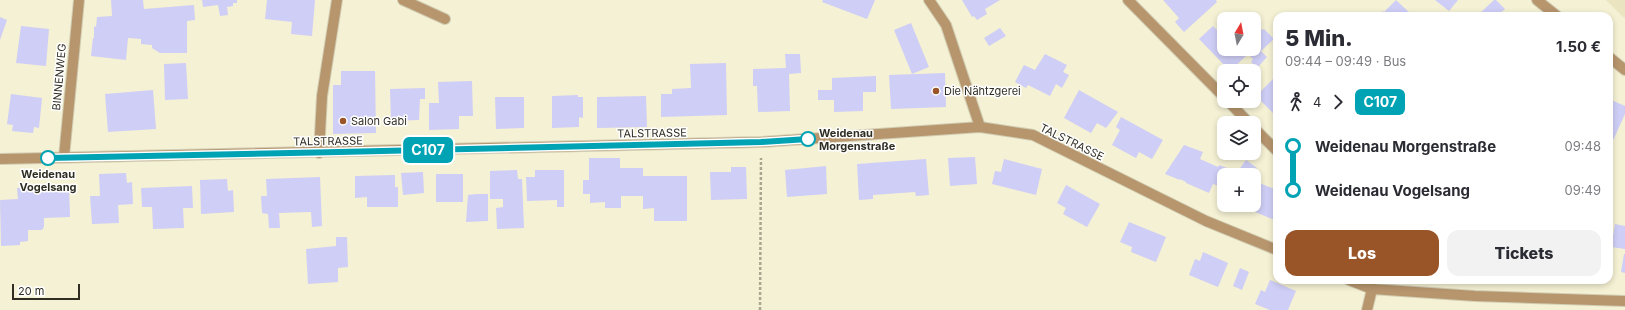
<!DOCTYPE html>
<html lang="de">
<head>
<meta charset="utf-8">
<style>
  :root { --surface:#fff; --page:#f2f2f3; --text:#2b2b33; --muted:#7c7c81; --accent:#995427 }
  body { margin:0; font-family:Inter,sans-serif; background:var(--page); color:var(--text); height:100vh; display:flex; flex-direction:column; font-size:15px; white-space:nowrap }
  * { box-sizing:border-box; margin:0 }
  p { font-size:13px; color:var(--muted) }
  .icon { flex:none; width:22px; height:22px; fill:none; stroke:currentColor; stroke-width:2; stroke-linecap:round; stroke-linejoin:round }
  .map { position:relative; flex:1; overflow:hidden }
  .side { position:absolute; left:1273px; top:12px; width:340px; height:272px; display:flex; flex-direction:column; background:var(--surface); border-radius:12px; box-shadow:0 2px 6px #0003 }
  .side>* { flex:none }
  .badge { padding:0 8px; border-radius:6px; font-size:14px; line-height:26px }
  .needle { width:26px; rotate:10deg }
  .fabs { position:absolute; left:1217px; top:12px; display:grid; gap:8px }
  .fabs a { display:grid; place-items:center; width:44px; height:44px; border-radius:8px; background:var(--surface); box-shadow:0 2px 6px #0003; font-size:20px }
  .scale { position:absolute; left:12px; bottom:10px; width:68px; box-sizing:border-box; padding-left:4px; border:2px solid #302e23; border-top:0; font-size:11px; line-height:14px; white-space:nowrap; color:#302e23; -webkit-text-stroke:3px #fff; paint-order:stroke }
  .map>.badge { position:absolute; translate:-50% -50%; box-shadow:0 0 0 2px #fff }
  .legs { display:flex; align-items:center; gap:6px; height:44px; padding:0 12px; font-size:13px }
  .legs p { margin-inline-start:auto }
  .head { display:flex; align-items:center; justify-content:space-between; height:68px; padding:0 12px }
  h1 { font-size:22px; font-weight:800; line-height:30px }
  .action { display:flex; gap:8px; margin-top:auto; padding:8px 12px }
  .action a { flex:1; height:46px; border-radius:12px; background:var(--accent); color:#fff; font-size:16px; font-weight:800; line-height:46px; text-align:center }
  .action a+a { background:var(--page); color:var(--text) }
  ul { padding:0 12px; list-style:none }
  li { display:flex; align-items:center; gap:14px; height:44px; font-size:15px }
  li i { display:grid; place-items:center; width:6px; height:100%; margin:0 5px; background:currentColor }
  li i::after { content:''; width:10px; height:10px; margin:-5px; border:3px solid; border-radius:50%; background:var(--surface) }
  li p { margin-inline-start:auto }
  li:first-child i { background:linear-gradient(#0000 50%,currentColor 0) }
  li:last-child i { background:linear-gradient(currentColor 50%,#0000 0) }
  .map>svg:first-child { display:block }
</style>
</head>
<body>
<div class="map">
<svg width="1625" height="310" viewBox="0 0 1625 310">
  <rect width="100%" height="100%" fill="#f5f1d4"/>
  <path fill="#eae4c0" d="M1606,0h19v18l-3,-2z"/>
  <g fill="#cfcef6">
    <path d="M111,0h32l1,9 50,-4 1,15 -8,1v32h-27l-8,-5v-3l-11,-1v-5l-13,-1 -2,22 -35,-4 2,-18h1v-12l2,1 1,-10 15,-1z"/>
    <path d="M202,0h35v3h-4v3l-6,1 1,8 -8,1 -2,-11 -15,2z"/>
    <path d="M267,0h48l-3,36 -21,-2 1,-12 -27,-3z"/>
    <path d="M823,0h52l-8,19 -45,-17z"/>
    <path d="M962,0h38l-15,9 2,5 -10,6 -3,-4 -2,1z"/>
    <path d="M1163,0h53l1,2 -33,30 -9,-10 4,-4z"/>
    <path d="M1396,0l17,16h-36l6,-5 1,1z"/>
    <path d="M1435,0h23l-9,11z"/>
    <path d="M1494,0h2l9,9 -8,7h-16l-2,-2z"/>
    <path d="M0,17l7,3 -7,20z"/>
    <path d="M1254,22l8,8 2,-1 10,10 -13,12 6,6 -10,11 -6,-6 2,-3 -5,-5 -18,17 -31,-32 14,-13 7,7 4,-4v20h30z"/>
    <path d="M911,23l18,44 -17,7 -18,-44z"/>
    <path d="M21,26l28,3 -3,37 -30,-3z"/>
    <path d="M1000,28l6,8 -17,10 -5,-8z"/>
    <path d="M785,54h15l1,19 -12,1 1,37 -32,1 -1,-26h-4v-17l33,-1z"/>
    <path d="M1045,54l22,11 -4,7 6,3 -7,13 -6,-4 -6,12 -22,-11 -2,3 -11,-6 9,-17 11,5z"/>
    <path d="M186,63l2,36 -23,1 -1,-36z"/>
    <path d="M726,63l1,52 -66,2v-23h11v-5l19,-1 -1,-24z"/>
    <path d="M341,71h34l1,62 -43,1v-49h8z"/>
    <path d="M945,73l1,34 -55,2 -2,-34z"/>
    <path d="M876,76v16h-13v19l-29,1v-12h-16v-10h14v-12z"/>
    <path d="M1275,77l2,2v38l-21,-21z"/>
    <path d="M472,81l1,35h-14v13l-30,1v-27h10l-1,-21z"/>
    <path d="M425,88v11h-5l-1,21 -28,1 -1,-32z"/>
    <path d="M153,90l3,39 -48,3 -3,-38z"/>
    <path d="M1079,90l39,22 -12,16 -9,-5 -6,10 -27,-15z"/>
    <path d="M11,94l31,4 -3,30 -5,-1 -1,6 -21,-2 1,-6 -6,-1z"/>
    <path d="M578,95v2h5v21l-4,-1v10l-27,1v-32z"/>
    <path d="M646,96l1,31 -50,1v-31z"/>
    <path d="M495,97h29v31l-28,1z"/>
    <path d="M1609,99l16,7v8l-14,31 -2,-1z"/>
    <path d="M1121,117l42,23 -11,19 -13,-7 -3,6 -24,-13 8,-15 -4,-3z"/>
    <path d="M1184,145l19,7 -3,7 18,8 1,-2 8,3 -8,18 -6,-2 -4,9 -23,-10v-1l-6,-3v1l-15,-6z"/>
    <path d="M975,157l2,27 -27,2 -2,-28z"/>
    <path d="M589,158h31v10h23v8h44v45h-33v-13l-11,1v-13h-22v12h-16v-6l-15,1v-9h-7v-14h6z"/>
    <path d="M926,159l3,36 -13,1 -1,-4 -42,3v4l-14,1 -2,-36z"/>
    <path d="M1004,159l38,10 -6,26 -44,-11 3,-13 6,1z"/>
    <path d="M1246,160l11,8 -5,7h-17z"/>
    <path d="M826,166l1,28 -40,3 -2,-27z"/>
    <path d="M731,167h15l1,32 -36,1 -1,-28h21z"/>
    <path d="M517,170l1,9h4l2,49 -27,1 -1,-21 7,-1v-8h-13v-28z"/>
    <path d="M535,170h29v37h-7v-7l-30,1 -1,-24h9z"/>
    <path d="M423,172l1,21 -21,2 -2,-22z"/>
    <path d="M126,173l1,10 5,-1 1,22 -15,1 1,18 -27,1 -2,-28h10l-1,-22z"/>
    <rect x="436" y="174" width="27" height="28"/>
    <path d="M395,175v12h3v20h-31v-10l-12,1v-22z"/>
    <path d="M320,177l2,49 -10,1 -1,-15 -32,1 1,15h-11l-1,-14 -6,-1 -1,-17h6l-1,-17z"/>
    <path d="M227,179l1,12 5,-1 1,22 -33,2 -1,-34z"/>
    <path d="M1259,183l18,7v31l-29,-12 2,-4h4v-9z"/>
    <path d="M1066,185l34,19 -13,23 -24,-13 3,-6 -9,-5z"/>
    <path d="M69,186l1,31 -26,1v9l-2,3h-14v11l-8,1v3l-19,1 -1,-46 18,-1 -1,-11z"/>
    <path d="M192,186l1,22h-10l1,20 -31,1 -1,-22h-10l-1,-19z"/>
    <path d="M476,194h12v27l-22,1 2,-27z"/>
    <path d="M1129,222l37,15 -10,25 -25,-10 1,-5 -12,-5z"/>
    <path d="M1615,224l10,2v23l-14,-2z"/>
    <path d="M336,237h11l1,30 -10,1v14l-30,2 -2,-35 30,-3z"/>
    <path d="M1203,252l25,11 -10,24 -29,-12 6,-16 5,2z"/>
    <path d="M1624,254h1v19l-4,-1z"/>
    <path d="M1240,268l9,4 -7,18 -9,-4z"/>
    <path d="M1270,280l26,11 -8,19h-18l-15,-6 6,-14 4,2z"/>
  </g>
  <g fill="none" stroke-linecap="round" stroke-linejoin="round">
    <defs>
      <g id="minor">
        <path d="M403,0l42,19"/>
        <path d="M929,0l17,25 34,102"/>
        <path d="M1128,0l96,97"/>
        <path d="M1537,0l20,16"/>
        <path d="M1609,57l16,13"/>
        <path d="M1228,101l21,22"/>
        <path d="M1254,128l23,23"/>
        <path d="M319,153l3,-57 15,-96"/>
        <path d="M64,157l15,-157"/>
        <path d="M0,159l761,-17 219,-15 53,8 173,86 71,29"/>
        <path d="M1349,280l23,9 103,7 150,5"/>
        <path d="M1367,310l5,-21 -1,-9"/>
      </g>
    </defs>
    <use href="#minor" stroke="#d2ceb4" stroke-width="12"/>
    <path stroke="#a9a690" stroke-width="2.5" stroke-dasharray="3 2" stroke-linecap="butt" d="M760,310l1,-152"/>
    <use href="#minor" stroke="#b7966e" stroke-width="10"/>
  </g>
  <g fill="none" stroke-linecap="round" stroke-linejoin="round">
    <defs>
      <path id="line-1" d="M48,158l291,-6 422,-10 47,-3"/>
    </defs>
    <use href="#line-1" stroke="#fff" stroke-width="9"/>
    <use href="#line-1" stroke="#00a3b4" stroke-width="6"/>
  </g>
  <g fill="#995427" stroke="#fff" stroke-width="1.5">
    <circle cx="936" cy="91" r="4"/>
    <circle cx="343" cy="121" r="4"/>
  </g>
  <g fill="#fff" stroke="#00a3b4" stroke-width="2">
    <circle cx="808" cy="139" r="7"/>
    <circle cx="48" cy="158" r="7"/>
  </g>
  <g text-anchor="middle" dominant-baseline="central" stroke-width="3" stroke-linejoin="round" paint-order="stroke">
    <g font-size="11" fill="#302e23" stroke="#fff">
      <text transform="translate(59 77) rotate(-85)">BINNENWEG</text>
      <text transform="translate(652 133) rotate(-1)">TALSTRASSE</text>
      <text transform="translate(328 141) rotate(-1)">TALSTRASSE</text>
      <text transform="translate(1072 142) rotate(26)">TALSTRASSE</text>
    </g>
    <g font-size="11" fill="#302e23" stroke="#fff" text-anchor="start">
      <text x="944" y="91">Die Nähtzgerei</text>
      <text x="351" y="121">Salon Gabi</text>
    </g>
    <g font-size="11" font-weight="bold" fill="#302e23" stroke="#fff" text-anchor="start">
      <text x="819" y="133">Weidenau<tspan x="819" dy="13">Morgenstraße</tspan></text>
      <text x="48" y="174" text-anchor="middle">Weidenau<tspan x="48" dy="13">Vogelsang</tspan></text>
    </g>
  </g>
</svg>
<div class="fabs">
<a><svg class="needle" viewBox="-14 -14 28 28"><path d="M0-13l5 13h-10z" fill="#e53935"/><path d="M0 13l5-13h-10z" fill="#7c7c81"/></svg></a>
<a><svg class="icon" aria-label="locate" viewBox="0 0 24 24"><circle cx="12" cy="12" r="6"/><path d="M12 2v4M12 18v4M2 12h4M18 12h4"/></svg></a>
<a><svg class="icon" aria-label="layers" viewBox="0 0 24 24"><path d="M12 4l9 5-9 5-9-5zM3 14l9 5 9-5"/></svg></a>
<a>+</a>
</div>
<div class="scale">20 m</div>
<b class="badge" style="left:428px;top:150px;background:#00a3b4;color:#fff">C107</b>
<section class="side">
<div class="head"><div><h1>5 Min.</h1><p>09:44 – 09:49 · Bus</p></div><b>1.50 €</b></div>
<div class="legs"><svg class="icon" aria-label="walk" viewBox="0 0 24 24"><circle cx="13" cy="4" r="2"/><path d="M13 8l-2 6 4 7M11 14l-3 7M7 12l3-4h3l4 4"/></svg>4<svg class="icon" aria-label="forward" viewBox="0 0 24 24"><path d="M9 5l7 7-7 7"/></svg><b class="badge" style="background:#00a3b4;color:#fff">C107</b></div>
<ul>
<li><i style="color:#00a3b4"></i><b>Weidenau Morgenstraße</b><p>09:48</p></li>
<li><i style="color:#00a3b4"></i><b>Weidenau Vogelsang</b><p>09:49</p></li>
</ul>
<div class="action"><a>Los</a><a>Tickets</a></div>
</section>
</div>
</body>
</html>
